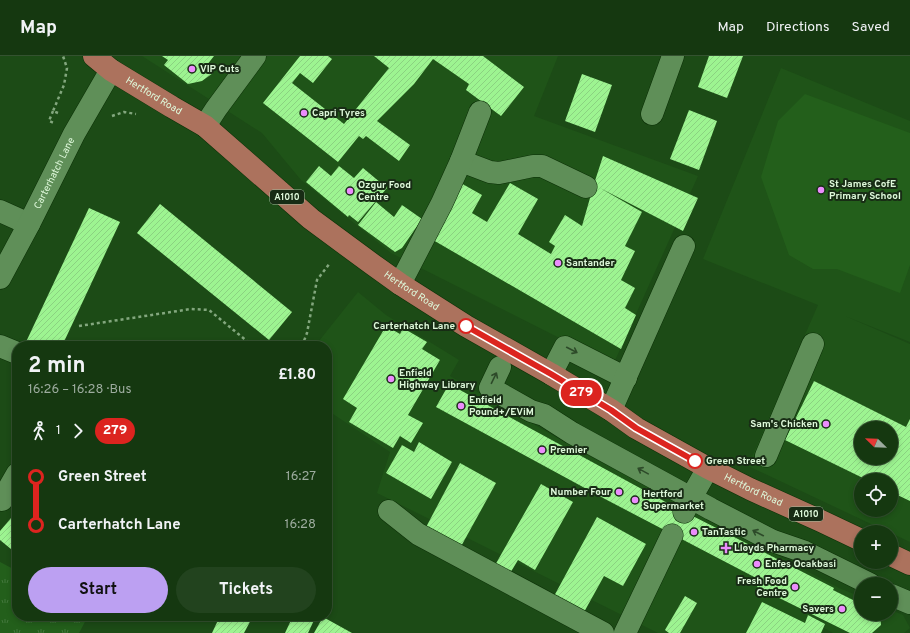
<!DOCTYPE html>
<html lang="en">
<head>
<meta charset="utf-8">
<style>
  :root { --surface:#153810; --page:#22431e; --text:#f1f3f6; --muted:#9dac9f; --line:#345230; --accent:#bca0f2 }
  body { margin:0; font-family:Overpass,sans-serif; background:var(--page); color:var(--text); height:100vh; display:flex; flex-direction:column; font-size:15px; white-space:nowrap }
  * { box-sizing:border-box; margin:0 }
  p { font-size:13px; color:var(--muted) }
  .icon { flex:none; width:22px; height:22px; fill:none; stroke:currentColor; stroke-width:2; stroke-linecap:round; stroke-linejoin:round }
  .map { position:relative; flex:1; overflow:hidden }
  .sheet { position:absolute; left:12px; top:285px; width:320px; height:280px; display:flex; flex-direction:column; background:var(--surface); border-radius:16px; box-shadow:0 2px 6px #0003,0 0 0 1px var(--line) }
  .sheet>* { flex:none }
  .badge { padding:0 8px; border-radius:13px; font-size:14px; line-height:26px }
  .needle { width:26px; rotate:293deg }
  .fabs { position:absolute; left:854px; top:365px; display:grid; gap:8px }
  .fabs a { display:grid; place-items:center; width:44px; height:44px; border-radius:50%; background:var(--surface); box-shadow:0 2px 6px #0003,0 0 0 1px var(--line); font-size:20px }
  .map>.badge { position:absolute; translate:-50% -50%; box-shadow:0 0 0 2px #fff }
  .legs { display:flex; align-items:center; gap:6px; height:44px; padding:0 16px; font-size:13px }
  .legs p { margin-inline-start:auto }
  .summary { display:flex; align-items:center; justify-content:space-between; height:68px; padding:0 16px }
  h1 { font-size:22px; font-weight:700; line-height:30px }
  .primary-button { display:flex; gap:8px; margin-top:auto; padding:8px 16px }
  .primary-button a { flex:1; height:46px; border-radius:24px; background:var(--accent); color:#111; font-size:16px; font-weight:700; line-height:46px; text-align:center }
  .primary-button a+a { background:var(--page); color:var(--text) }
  ul { padding:0 16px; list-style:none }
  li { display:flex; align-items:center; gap:14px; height:48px; font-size:15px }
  li i { display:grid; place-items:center; width:6px; height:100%; margin:0 5px; background:currentColor }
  li i::after { content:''; width:10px; height:10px; margin:-5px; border:3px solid; border-radius:50%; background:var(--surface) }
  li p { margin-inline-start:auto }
  li:first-child i { background:linear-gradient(#0000 50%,currentColor 0) }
  li:last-child i { background:linear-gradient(currentColor 50%,#0000 0) }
  header { display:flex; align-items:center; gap:24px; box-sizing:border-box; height:56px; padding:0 20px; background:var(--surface); border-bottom:1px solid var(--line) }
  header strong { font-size:19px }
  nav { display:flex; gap:22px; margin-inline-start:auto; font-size:14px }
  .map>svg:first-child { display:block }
</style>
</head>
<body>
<header>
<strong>Map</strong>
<nav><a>Map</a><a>Directions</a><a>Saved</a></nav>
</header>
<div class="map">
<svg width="910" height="577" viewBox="0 0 910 577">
  <defs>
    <pattern id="park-tufts" width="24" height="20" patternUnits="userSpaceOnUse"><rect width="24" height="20" fill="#235f1b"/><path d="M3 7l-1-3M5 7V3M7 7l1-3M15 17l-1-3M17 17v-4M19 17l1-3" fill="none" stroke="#42773c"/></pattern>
    <pattern id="building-hatch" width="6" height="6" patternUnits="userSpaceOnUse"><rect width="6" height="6" fill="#9df491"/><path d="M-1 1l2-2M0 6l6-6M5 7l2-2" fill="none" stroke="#8bd281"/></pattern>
  </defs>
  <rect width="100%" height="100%" fill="#1c4b16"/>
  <g fill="#1f5418" fill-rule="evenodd">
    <path d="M142,0h416l-24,60 164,60 -85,189 -222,-112 -90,-73 -39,-47z"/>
    <path d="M781,12l129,53v221l-65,-26 65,28v198l-19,-9v-1h-3l-140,-66 70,-161 -115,-46zM861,372h30v30h-30zM861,424h30v30h-30z"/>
    <path d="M358,236l28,23 73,45 -9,16 137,79 252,133 22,9v17h30v-4l12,5 7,13 -6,5h-71l-9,-5 -2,5h-164l-281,-140 13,-41 -63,-42v-64h-12z"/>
  </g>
  <path fill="#235f1b" d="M805,38l105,39v132l-10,28 -63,-24h-24l-24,-14 -28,-78 17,-56z"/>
  <path fill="url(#park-tufts)" d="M0,506l17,9v45h71l-9,17h-79z"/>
  <g fill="url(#building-hatch)" fill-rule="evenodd">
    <path d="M162,0h52l-7,9 6,8 -11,8 -14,3 -24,-19 4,-5z"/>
    <path d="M300,0h28l4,3 -19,24 -13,-10 -8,10 52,41 45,-56 -15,-12h109l41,31 -23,29 -35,-26 3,-6 -36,-25 -19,25 -37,37 33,24 -11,16 -33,-25 -3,3 -4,-3 -21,26 -75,-59z"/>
    <path d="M709,0h34l-16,42 -29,-11z"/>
    <path d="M582,18l30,11 -17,47 -30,-11z"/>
    <path d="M689,54l28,11 -18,49 -29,-11z"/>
    <path d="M603,100l95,42 -15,33 -83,-43 42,24 -17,34 10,5 -14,29 14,8 -10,20 11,7 -15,34 -188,-109 26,-58 23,13 -10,18 15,9 23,-39 28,16 -20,35 33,20 4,-8 -6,-4 16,-27 17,11 12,-42z"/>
    <path d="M319,110l12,10 8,-10 15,12 9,-10 24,20 -29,34 -9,-7 -1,2 -42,-35z"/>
    <path d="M376,146l18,15 8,-12 20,14 -20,29 -7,4 -37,-27z"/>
    <path d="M160,148l132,108 -23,28 -132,-107z"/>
    <path d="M89,152l31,14 -58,124h-27l-9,-4z"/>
    <path d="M386,270l14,8 3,-6 24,14 -5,7 18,11 -32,55 15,8 -12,20 -11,-7 -7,12 -44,-26 8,-14 -14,-9z"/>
    <path d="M814,325l92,46 4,-8v82l-19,-9v-12h-24l-82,-40zM861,372h30v30h-30z"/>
    <path d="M449,328l224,122 161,82 -1,2 28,14v10h19l1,11 -9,8h-22l-93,-46 3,-7 -155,-81 -169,-92z"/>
    <path d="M419,386l33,20 -21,37 -45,-26 16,-28 12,7z"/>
    <path d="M460,407l36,20 -37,67 -35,-19z"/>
    <path d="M541,428l32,18 -38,68 -17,-10 -9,15 -15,-8z"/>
    <path d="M17,455v43l-17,-14v-9z"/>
    <path d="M597,461l49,27 -23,42 -19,-10 -21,38 -30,-16z"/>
    <path d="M327,522l6,3 -6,12z"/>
    <path d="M685,540l12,7 -17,30h-11l-4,-3z"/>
    <path d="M762,546l43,21 3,-8 17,9 -4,9h-75z"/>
    <path d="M220,560h33l-9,17h-32z"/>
    <path d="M293,560h23l-8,17h-23z"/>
    <path d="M323,561l29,16h-38z"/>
  </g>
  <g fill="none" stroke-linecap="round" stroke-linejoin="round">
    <defs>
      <g id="minor">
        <path d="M652,58l21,-58"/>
        <path d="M205,70l11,-17 39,-53"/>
        <path d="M461,105l29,11 9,1 34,-7h9l44,21"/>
        <path d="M0,155l29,13"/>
        <path id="s1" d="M0,222l29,-54 45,-90 37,-64"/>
        <path d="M400,228l42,-81 19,-42 19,-49"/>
        <path d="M0,290l17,7"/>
        <path d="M500,311l-10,21 41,23 13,4 28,18 119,65 20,11 62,32 32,11 65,32"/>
        <path d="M551,318l14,-27 61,31"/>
        <path d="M611,354l73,-164"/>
        <path d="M766,400l47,-112"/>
        <path d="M2,444l15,-26"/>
        <path d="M389,455l29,23 185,99"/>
        <path d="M684,456l7,-14 17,-30"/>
        <path d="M891,539l19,8"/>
        <path d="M625,577l47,-98"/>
      </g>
      <g id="major">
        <path id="s2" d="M94,0l17,14 61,37 33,19 106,93 61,45 28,20 66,42 85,48 60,36 25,18 72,40 42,21 71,32 40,19"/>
        <path d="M891,499l19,9"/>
      </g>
    </defs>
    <use href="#minor" stroke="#0b2f06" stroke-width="23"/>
    <use href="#major" stroke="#0b2f06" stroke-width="23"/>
    <g stroke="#83a77e" stroke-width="2.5" stroke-dasharray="3 3" stroke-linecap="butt">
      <path d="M53,55l-4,10 5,2"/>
      <path d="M58,57l-5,-2 11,-26 3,-17 -4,-12"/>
      <path d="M112,60l12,-4 12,2"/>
      <path d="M79,270l112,-17 18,1 44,36"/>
      <path d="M302,290l5,-13 10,-53 13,-17"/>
    </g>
    <use href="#minor" stroke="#5f8f58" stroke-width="22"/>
    <use href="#major" stroke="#ac725d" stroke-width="22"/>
  </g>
  <defs><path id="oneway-shaft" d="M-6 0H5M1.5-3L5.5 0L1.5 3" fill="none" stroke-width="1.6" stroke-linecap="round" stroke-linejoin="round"/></defs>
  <g stroke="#2d4a29">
    <use href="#oneway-shaft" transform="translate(572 294) rotate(27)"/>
    <use href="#oneway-shaft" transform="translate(494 322) rotate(-64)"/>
    <use href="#oneway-shaft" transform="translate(643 415) rotate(-151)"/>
    <use href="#oneway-shaft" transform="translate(758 477) rotate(-153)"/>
  </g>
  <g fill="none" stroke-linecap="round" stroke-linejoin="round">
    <defs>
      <path id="line-1" d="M466,270l85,48 60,36 25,18 59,33"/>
    </defs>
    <use href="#line-1" stroke="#fff" stroke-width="9"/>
    <use href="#line-1" stroke="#dc241f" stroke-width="6"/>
  </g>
  <g fill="#eb8dfc" stroke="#182c15" stroke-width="1.5">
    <circle cx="192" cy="13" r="4"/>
    <circle cx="304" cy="57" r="4"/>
    <circle cx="821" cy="134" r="4"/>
    <circle cx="350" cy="135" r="4"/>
    <circle cx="558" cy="207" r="4"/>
    <circle cx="391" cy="323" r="4"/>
    <circle cx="461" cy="350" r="4"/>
    <circle cx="826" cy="368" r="4"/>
    <circle cx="542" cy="394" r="4"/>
    <circle cx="619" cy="436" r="4"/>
    <circle cx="635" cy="444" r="4"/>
    <circle cx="694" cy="476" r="4"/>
    <path d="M724 486h4v4h4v4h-4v4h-4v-4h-4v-4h4z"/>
    <circle cx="757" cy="508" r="4"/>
    <circle cx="795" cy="531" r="4"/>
    <circle cx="842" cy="553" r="4"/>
  </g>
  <g fill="#fff" stroke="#dc241f" stroke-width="2">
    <circle cx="466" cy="270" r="7"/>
    <circle cx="695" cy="405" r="7"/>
  </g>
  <g text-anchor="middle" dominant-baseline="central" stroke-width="4" stroke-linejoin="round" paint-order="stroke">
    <g fill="#182c15" stroke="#a3bb9f" stroke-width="1">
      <rect x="270" y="134" width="34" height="14" rx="3"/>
      <rect x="789" y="451" width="34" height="14" rx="3"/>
    </g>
    <g font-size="9" font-weight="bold" fill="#def8da">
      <text x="287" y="141">A1010</text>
      <text x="806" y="458">A1010</text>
    </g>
    <g font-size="10" font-weight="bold" fill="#def8da" stroke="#182c15" text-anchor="start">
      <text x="200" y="13">VIP Cuts</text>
      <text x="312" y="57">Capri Tyres</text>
      <text x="829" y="128">St James CofE<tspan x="829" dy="12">Primary School</tspan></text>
      <text x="358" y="129">Ozgur Food<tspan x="358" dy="12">Centre</tspan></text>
      <text x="566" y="207">Santander</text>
      <text x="399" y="317">Enfield<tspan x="399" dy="12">Highway Library</tspan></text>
      <text x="469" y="344">Enfield<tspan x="469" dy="12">Pound+/EViM</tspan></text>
      <text x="818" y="368" text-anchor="end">Sam's Chicken</text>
      <text x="550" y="394">Premier</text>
      <text x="611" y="436" text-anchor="end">Number Four</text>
      <text x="643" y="438">Hertford<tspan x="643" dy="12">Supermarket</tspan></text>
      <text x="702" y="476">TanTastic</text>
      <text x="734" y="492">Lloyds Pharmacy</text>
      <text x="765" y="508">Enfes Ocakbasi</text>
      <text x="787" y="525" text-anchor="end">Fresh Food<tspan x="787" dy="12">Centre</tspan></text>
      <text x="834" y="553" text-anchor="end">Savers</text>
    </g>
    <g font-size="10" fill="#def8da" stroke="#182c15">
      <text stroke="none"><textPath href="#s2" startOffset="72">Hertford Road</textPath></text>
      <text stroke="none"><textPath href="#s1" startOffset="118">Carterhatch Lane</textPath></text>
      <text stroke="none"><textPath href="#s2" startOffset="396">Hertford Road</textPath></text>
      <text stroke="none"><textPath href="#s2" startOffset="792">Hertford Road</textPath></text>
    </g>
    <g font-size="10" font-weight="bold" fill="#def8da" stroke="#182c15" text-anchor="end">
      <text x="455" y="270">Carterhatch Lane</text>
      <text x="706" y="405" text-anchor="start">Green Street</text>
    </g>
  </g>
</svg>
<div class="fabs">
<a><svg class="needle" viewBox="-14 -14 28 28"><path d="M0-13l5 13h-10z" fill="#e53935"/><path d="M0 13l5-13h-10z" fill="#9dac9f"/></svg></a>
<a><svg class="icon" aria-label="locate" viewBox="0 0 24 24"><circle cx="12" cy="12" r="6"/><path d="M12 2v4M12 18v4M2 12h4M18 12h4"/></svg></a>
<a>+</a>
<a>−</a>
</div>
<b class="badge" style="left:581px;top:337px;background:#dc241f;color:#fff">279</b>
<section class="sheet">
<div class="summary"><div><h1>2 min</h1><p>16:26 – 16:28 · Bus</p></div><b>£1.80</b></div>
<div class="legs"><svg class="icon" aria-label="walk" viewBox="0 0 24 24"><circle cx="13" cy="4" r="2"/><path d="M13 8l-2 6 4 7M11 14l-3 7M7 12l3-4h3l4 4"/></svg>1<svg class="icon" aria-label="forward" viewBox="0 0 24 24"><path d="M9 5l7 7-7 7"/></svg><b class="badge" style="background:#dc241f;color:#fff">279</b></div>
<ul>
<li><i style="color:#dc241f"></i><b>Green Street</b><p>16:27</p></li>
<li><i style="color:#dc241f"></i><b>Carterhatch Lane</b><p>16:28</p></li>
</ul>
<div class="primary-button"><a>Start</a><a>Tickets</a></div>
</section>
</div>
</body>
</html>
